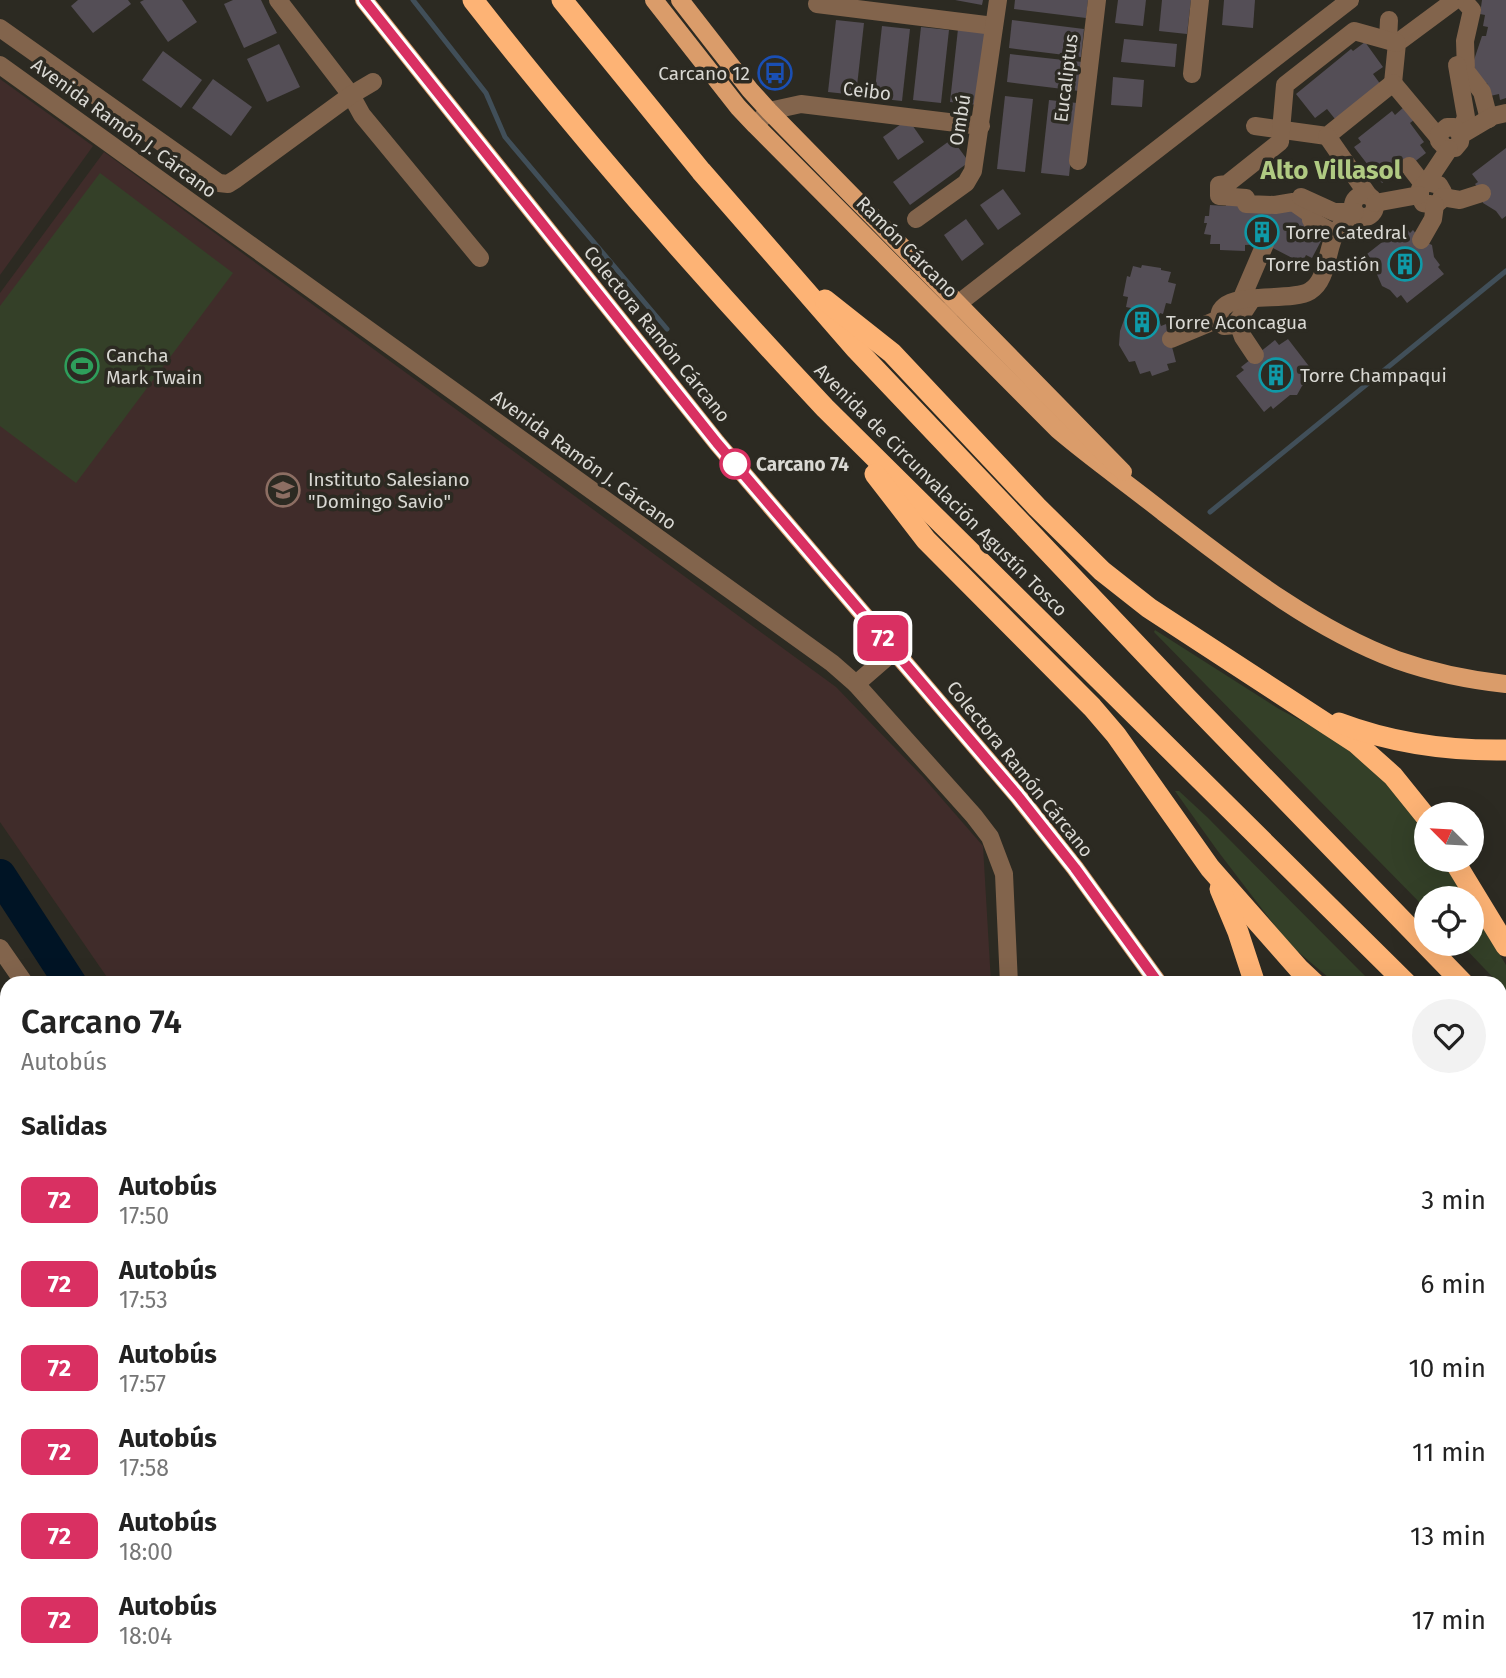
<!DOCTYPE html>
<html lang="es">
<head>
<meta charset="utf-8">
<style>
  :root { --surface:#fff; --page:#f2f2f2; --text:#222; --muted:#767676 }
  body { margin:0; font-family:"Fira Sans",sans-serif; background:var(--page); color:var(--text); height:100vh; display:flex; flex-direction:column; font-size:26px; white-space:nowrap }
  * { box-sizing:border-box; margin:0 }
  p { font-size:23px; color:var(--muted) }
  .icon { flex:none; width:38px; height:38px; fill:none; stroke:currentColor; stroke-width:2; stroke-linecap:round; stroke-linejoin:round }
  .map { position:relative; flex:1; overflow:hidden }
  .side { position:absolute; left:0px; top:976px; width:1507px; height:702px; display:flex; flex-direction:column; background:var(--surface); border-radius:21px 21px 0 0; box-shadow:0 7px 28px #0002 }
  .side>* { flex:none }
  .badge { padding:0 14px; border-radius:10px; font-size:24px; line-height:46px }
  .needle { width:46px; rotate:294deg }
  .controls { position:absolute; left:1414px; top:802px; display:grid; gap:14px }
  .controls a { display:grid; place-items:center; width:70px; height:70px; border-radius:50%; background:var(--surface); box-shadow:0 7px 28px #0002; font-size:35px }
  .map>.badge { position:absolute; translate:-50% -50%; box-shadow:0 0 0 4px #fff }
  h2 { padding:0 21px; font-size:26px; line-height:63px }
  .round { display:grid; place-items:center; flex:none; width:74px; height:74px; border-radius:37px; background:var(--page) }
  .overview { display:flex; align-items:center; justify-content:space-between; height:119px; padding:0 21px }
  h1 { font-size:33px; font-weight:600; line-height:52px }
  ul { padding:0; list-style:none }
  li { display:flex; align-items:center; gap:21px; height:84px; padding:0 21px }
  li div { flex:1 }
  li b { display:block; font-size:26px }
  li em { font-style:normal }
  li .badge { min-width:77px; font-weight:700; text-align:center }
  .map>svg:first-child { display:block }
</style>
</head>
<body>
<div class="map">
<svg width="1506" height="1678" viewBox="0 0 1506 1678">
  <rect width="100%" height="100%" fill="#2c2a22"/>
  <g fill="#402c2a">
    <path d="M0,79l93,67 -93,129z"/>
    <path d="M104,152l732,535 87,90 60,69 8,137h-880l-111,-161v-529z"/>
  </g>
  <g fill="#344028">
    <path d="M100,173l133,100 -157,210 -76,-57v-120z"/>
    <path d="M1155,630l124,79 51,27 51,40 30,36 15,22v25h15l24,39h-39v11l-272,-277z"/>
    <path d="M1175,791h4l28,26 165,166h-37l-39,-33 -14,-15 -65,-85z"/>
    <path d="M1472,909l34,56v26l-46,-48h12z"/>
    <path d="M145,1671h89l14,7h-105z"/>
    <path d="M835,1671h554l13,7h-554z"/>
  </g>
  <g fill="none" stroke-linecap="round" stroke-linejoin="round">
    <g stroke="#414f59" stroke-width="5">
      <path d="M413,0l73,93 19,44 162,192"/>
      <path d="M1210,512l296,-241"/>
      <path d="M1505,1142l1,-1"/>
    </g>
    <path stroke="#001425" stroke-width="32" d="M0,875l71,109"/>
  </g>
  <g fill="#544e56">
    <path d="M78,0h50l3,4 -38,29 -22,-27z"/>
    <path d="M144,0h38l15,22 -29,20 -28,-40z"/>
    <path d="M233,0h28l16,33 -33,15 -20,-44z"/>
    <path d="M955,0h28l-1,5z"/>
    <path d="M1015,0h73l-2,18 -72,-9z"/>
    <path d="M1118,0h28l-3,26 -28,-3z"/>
    <path d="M1162,0h29l-4,34 -28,-3z"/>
    <path d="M1224,0h31l-2,28 -31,-3z"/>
    <path d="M1482,0h24v98l-6,2 -1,-6 -9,2 -3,-13 -6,1 -8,-21 9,-27h4l2,-9 -5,-1 2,-11 -5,-1z"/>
    <path d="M836,20l28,3 -8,72 -28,-3z"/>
    <path d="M1012,20l72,9 -3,28 -72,-9z"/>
    <path d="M882,26l28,3 -8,72 -28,-3z"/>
    <path d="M921,27l28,3 -8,73 -28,-3z"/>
    <path d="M958,29l28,3 -8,73 -28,-3z"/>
    <path d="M1124,39l53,5 -2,23 -54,-5z"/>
    <path d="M1365,42l18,25 -10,7 8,11 -46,34 -8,-10 -12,9 -19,-24 55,-45 2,2z"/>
    <path d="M279,44l21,43 -33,15 -20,-43z"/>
    <path d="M163,51l39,29 -21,28 -39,-28z"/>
    <path d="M1010,54l72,8 -3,29 -72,-9z"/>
    <path d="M1113,77l31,3 -2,27 -31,-2z"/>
    <path d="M213,79l39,28 -21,29 -39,-28z"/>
    <path d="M1005,96l28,3 -8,73 -28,-3z"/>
    <path d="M1049,100l28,3 -8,73 -28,-3z"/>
    <path d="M1404,107l10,13 -4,3 14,19 -4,3 6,8 -34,26 -2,-2 -8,6 -28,-36 7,-5 -3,-4 34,-27 3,4z"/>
    <path d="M908,119l16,23 -26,18 -15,-23z"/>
    <path d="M952,139l17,23 -59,43 -17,-23z"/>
    <path d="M1506,148v68l-4,3 -6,-8 -13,-8 -1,-10 -7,-9 3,-2 -6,-8z"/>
    <path d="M1003,189l18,25 -23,16 -18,-25z"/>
    <path d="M1226,199l61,6 33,25 -4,8 5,3 -9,17 -6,-3 -4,8 -37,-19 -20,1v6l-25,-1v-6h-10l1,-9 -7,-1 3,-11h-3l1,-7h4l1,-11 16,1z"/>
    <path d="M966,219l18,25 -22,17 -18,-26z"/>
    <path d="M1404,225l6,8 3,-3 8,10 11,5 2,12 6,8 -2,2 6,7 -37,29 -6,-8 -4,3 -7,-8 -8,-4 -6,-14 -6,-8 3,-3 -6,-7z"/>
    <path d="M1142,265l19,3v2l10,2 -3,10 8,2 -5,20 -5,-1 -3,11 -3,-1 -2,4 3,9 5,-2 10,38 -9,2 2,6 -17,6 -2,-5 -10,3 -5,-13 -6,1 -10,-17 1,-14 5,-14 4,1 2,-10 -5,-1 2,-10 -5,-1 4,-20 3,1 3,-11 8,2z"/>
    <path d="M1288,339l27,35 -13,12 -5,9h-7l-17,14 -2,-3 -7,6 -28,-36 8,-6 -3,-3 34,-27 4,5z"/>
  </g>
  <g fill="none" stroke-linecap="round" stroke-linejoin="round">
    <g stroke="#82644c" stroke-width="18">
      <path d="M278,0l73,95 11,20 118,143"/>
      <path d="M1463,0l9,10 -7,31 1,30 16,21 7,27"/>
      <path d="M817,4l177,22"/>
      <path d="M0,28l219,155 9,1 8,-5 115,-84 22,-13"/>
      <path d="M1388,40l1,-20"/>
      <path d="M0,65l832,598 24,21 118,132 16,21 14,37 5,110"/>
      <path d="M1457,65l9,52 -6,16"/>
      <path d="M1192,74l8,-74"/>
      <path d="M1393,83l4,-40 58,-43"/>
      <path d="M755,125l14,-14 32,-7 180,22"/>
      <path d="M1255,126l72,10 66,-53 46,55"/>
      <path d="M1461,135l-7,-8h-7l-8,7v7l7,7h9l5,-6 1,-7 32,-19 13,-3"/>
      <path d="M1327,136l41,59"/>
      <path d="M1078,161l19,-161"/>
      <path d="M1409,166l14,18"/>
      <path d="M1427,182l12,3 4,7 -2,8 -6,5 -12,-2 -3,-6v-8l7,-7 22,-33"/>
      <circle cx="1364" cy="206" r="11"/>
      <path d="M1442,197l18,3 22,-7"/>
      <path d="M1375,203l44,-8"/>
      <path d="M916,219l50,-36 7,-12 25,-171"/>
      <path d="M1335,234l-24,-14 2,-4 -20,-14 -18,3 -29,-1v-6l-27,-2v-11l8,-1 53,-42 5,-57 69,-54 43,12"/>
      <path d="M1421,240l12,-21 2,-14"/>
      <path d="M1241,300l24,-56"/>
      <path d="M946,313l404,-313"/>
      <path d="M1219,319l5,7 11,-1 17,-26"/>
      <path d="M1238,323l5,14 12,18"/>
      <path d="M1171,339l48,-20c-1,-32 70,-15 91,-28 18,-11 16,-41 26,-59 4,-7 12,-14 19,-20h-21l-33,-15"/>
      <path d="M856,684l38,-33"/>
      <path d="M0,948l25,36"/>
      <path d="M0,1167l7,-5"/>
      <path d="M0,1557l7,-15"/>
      <path d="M269,1671l14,7"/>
      <path d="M122,1678l3,-7"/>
      <path d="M456,1678l3,-7"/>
      <path d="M482,1678l3,-7"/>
    </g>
    <g stroke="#da9c6a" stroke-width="18">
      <path d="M364,0l353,443 301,353 57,72 84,116"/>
      <path d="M654,0l84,107 17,18 303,305c34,29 70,54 105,82 72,55 148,116 234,148 34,12 72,20 109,24"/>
      <path d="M680,0l70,90 19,21 354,361"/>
      <path d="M0,1302l7,4"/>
      <path d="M0,1343l7,3"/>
      <path d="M1500,1430l3,39 -3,36"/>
      <path d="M685,1671l14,7"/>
      <path d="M765,1671l13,7"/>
      <path d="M1446,1678l5,-7"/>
    </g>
    <g stroke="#fdb375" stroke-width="21">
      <path d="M473,0c111,142 229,277 352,408l582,576"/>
      <path d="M562,0l139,171 155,178 331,349 277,286"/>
      <path d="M825,300l67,53 145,154 65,64 47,37 207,135 37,33 33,41"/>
      <path d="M875,474l51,66 166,167 24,28 94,133 89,101 16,15"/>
      <path d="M1339,723c53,20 110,28 167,27"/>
      <path d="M1453,859l53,87"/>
      <path d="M1220,889l18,43 17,52"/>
      <path d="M1500,1020l6,6"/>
      <path d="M1500,1079l6,6"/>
      <path d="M1500,1158l6,13"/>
      <path d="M1500,1352l6,12"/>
      <path d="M1500,1646l6,-22"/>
      <path d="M1486,1678l3,-7"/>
    </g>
  </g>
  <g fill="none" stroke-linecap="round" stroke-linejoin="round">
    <defs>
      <path id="line" d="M364,0l353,443 301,353 57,72 84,116"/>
    </defs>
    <use href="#line" stroke="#fff" stroke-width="16"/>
    <use href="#line" stroke="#d93062" stroke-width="10"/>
  </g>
  <defs>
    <symbol id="bus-ring" viewBox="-11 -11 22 22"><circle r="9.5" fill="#2c2a22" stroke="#1a4fb4" stroke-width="1.5"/><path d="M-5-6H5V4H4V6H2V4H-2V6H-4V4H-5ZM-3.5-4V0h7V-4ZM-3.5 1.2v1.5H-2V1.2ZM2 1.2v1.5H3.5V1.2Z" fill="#1a4fb4"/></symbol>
    <symbol id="building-ring" viewBox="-11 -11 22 22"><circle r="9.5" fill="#2c2a22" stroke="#0f9aa8" stroke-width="1.5"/><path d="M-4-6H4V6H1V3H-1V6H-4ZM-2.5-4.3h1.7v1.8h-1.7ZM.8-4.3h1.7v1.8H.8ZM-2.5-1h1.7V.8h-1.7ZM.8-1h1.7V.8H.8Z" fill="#0f9aa8"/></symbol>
    <symbol id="stadium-ring" viewBox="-11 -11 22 22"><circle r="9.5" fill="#2c2a22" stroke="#2e9e5b" stroke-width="1.5"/><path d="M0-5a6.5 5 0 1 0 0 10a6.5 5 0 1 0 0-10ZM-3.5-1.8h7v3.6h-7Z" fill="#2e9e5b"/></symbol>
    <symbol id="university-ring" viewBox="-11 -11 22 22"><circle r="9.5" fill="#2c2a22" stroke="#8d6e63" stroke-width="1.5"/><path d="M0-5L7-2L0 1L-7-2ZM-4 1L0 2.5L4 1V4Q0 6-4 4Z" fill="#8d6e63"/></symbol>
  </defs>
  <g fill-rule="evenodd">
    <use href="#bus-ring" x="756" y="54" width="38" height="38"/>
    <use href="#building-ring" x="1243" y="213" width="38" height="38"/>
    <use href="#building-ring" x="1386" y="245" width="38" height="38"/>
    <use href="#building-ring" x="1123" y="303" width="38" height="38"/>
    <use href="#stadium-ring" x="63" y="347" width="38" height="38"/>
    <use href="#building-ring" x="1257" y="356" width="38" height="38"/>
    <use href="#university-ring" x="264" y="471" width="38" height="38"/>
  </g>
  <circle fill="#fff" stroke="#d93062" stroke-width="3.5" cx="735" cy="464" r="14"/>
  <g text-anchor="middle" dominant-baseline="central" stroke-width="7" stroke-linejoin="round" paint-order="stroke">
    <g font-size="19" fill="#d9d8d3" stroke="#2c2a22" text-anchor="start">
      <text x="750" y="73" text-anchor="end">Carcano 12</text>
      <text x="1286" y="232">Torre Catedral</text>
      <text x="1380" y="264" text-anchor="end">Torre bastión</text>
      <text x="1166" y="322">Torre Aconcagua</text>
      <text x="106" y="355">Cancha<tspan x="106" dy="22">Mark Twain</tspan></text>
      <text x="1300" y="375">Torre Champaqui</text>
      <text x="308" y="479">Instituto Salesiano<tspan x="308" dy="22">"Domingo Savio"</tspan></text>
    </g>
    <g font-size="19" fill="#d9d8d3" stroke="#2c2a22">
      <text transform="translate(1066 78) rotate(-83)">Eucaliptus</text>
      <text transform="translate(867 91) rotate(7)">Ceibo</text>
      <text transform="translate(960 120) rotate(-81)">Ombú</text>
      <text transform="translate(124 128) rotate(36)">Avenida Ramón J. Cárcano</text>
      <text transform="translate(907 247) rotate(45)">Ramón Cárcano</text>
      <text transform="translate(657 334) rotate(51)">Colectora Ramón Cárcano</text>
      <text transform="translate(584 460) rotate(36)">Avenida Ramón J. Cárcano</text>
      <text transform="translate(941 490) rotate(45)">Avenida de Circunvalación Agustín Tosco</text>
      <text transform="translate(1020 769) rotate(51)">Colectora Ramón Cárcano</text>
    </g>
    <g font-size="19" font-weight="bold" fill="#d9d8d3" stroke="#2c2a22" text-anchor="start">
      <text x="756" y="464">Carcano 74</text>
    </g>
    <g font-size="26" font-weight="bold" fill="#b0ca82" stroke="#2c2a22">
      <text x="1331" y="170">Alto Villasol</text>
    </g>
  </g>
</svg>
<div class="controls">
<a><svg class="needle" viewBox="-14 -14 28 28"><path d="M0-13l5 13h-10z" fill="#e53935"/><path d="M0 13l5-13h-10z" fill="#767676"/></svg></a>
<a><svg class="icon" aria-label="locate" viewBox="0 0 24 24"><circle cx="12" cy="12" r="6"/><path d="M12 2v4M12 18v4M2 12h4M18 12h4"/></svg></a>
</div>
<b class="badge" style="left:883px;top:638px;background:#d93062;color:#fff">72</b>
<section class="side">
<div class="overview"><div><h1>Carcano 74</h1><p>Autobús</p></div><a class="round"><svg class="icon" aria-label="heart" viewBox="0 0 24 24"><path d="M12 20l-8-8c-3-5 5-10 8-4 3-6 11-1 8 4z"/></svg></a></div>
<h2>Salidas</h2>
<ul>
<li><span class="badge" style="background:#d93062;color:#fff">72</span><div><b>Autobús</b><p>17:50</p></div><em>3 min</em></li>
<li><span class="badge" style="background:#d93062;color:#fff">72</span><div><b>Autobús</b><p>17:53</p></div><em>6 min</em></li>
<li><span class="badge" style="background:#d93062;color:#fff">72</span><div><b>Autobús</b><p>17:57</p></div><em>10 min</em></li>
<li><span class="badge" style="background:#d93062;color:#fff">72</span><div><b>Autobús</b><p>17:58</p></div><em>11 min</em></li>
<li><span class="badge" style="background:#d93062;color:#fff">72</span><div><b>Autobús</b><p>18:00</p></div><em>13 min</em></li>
<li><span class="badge" style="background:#d93062;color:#fff">72</span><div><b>Autobús</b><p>18:04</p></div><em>17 min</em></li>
</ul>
</section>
</div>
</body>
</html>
